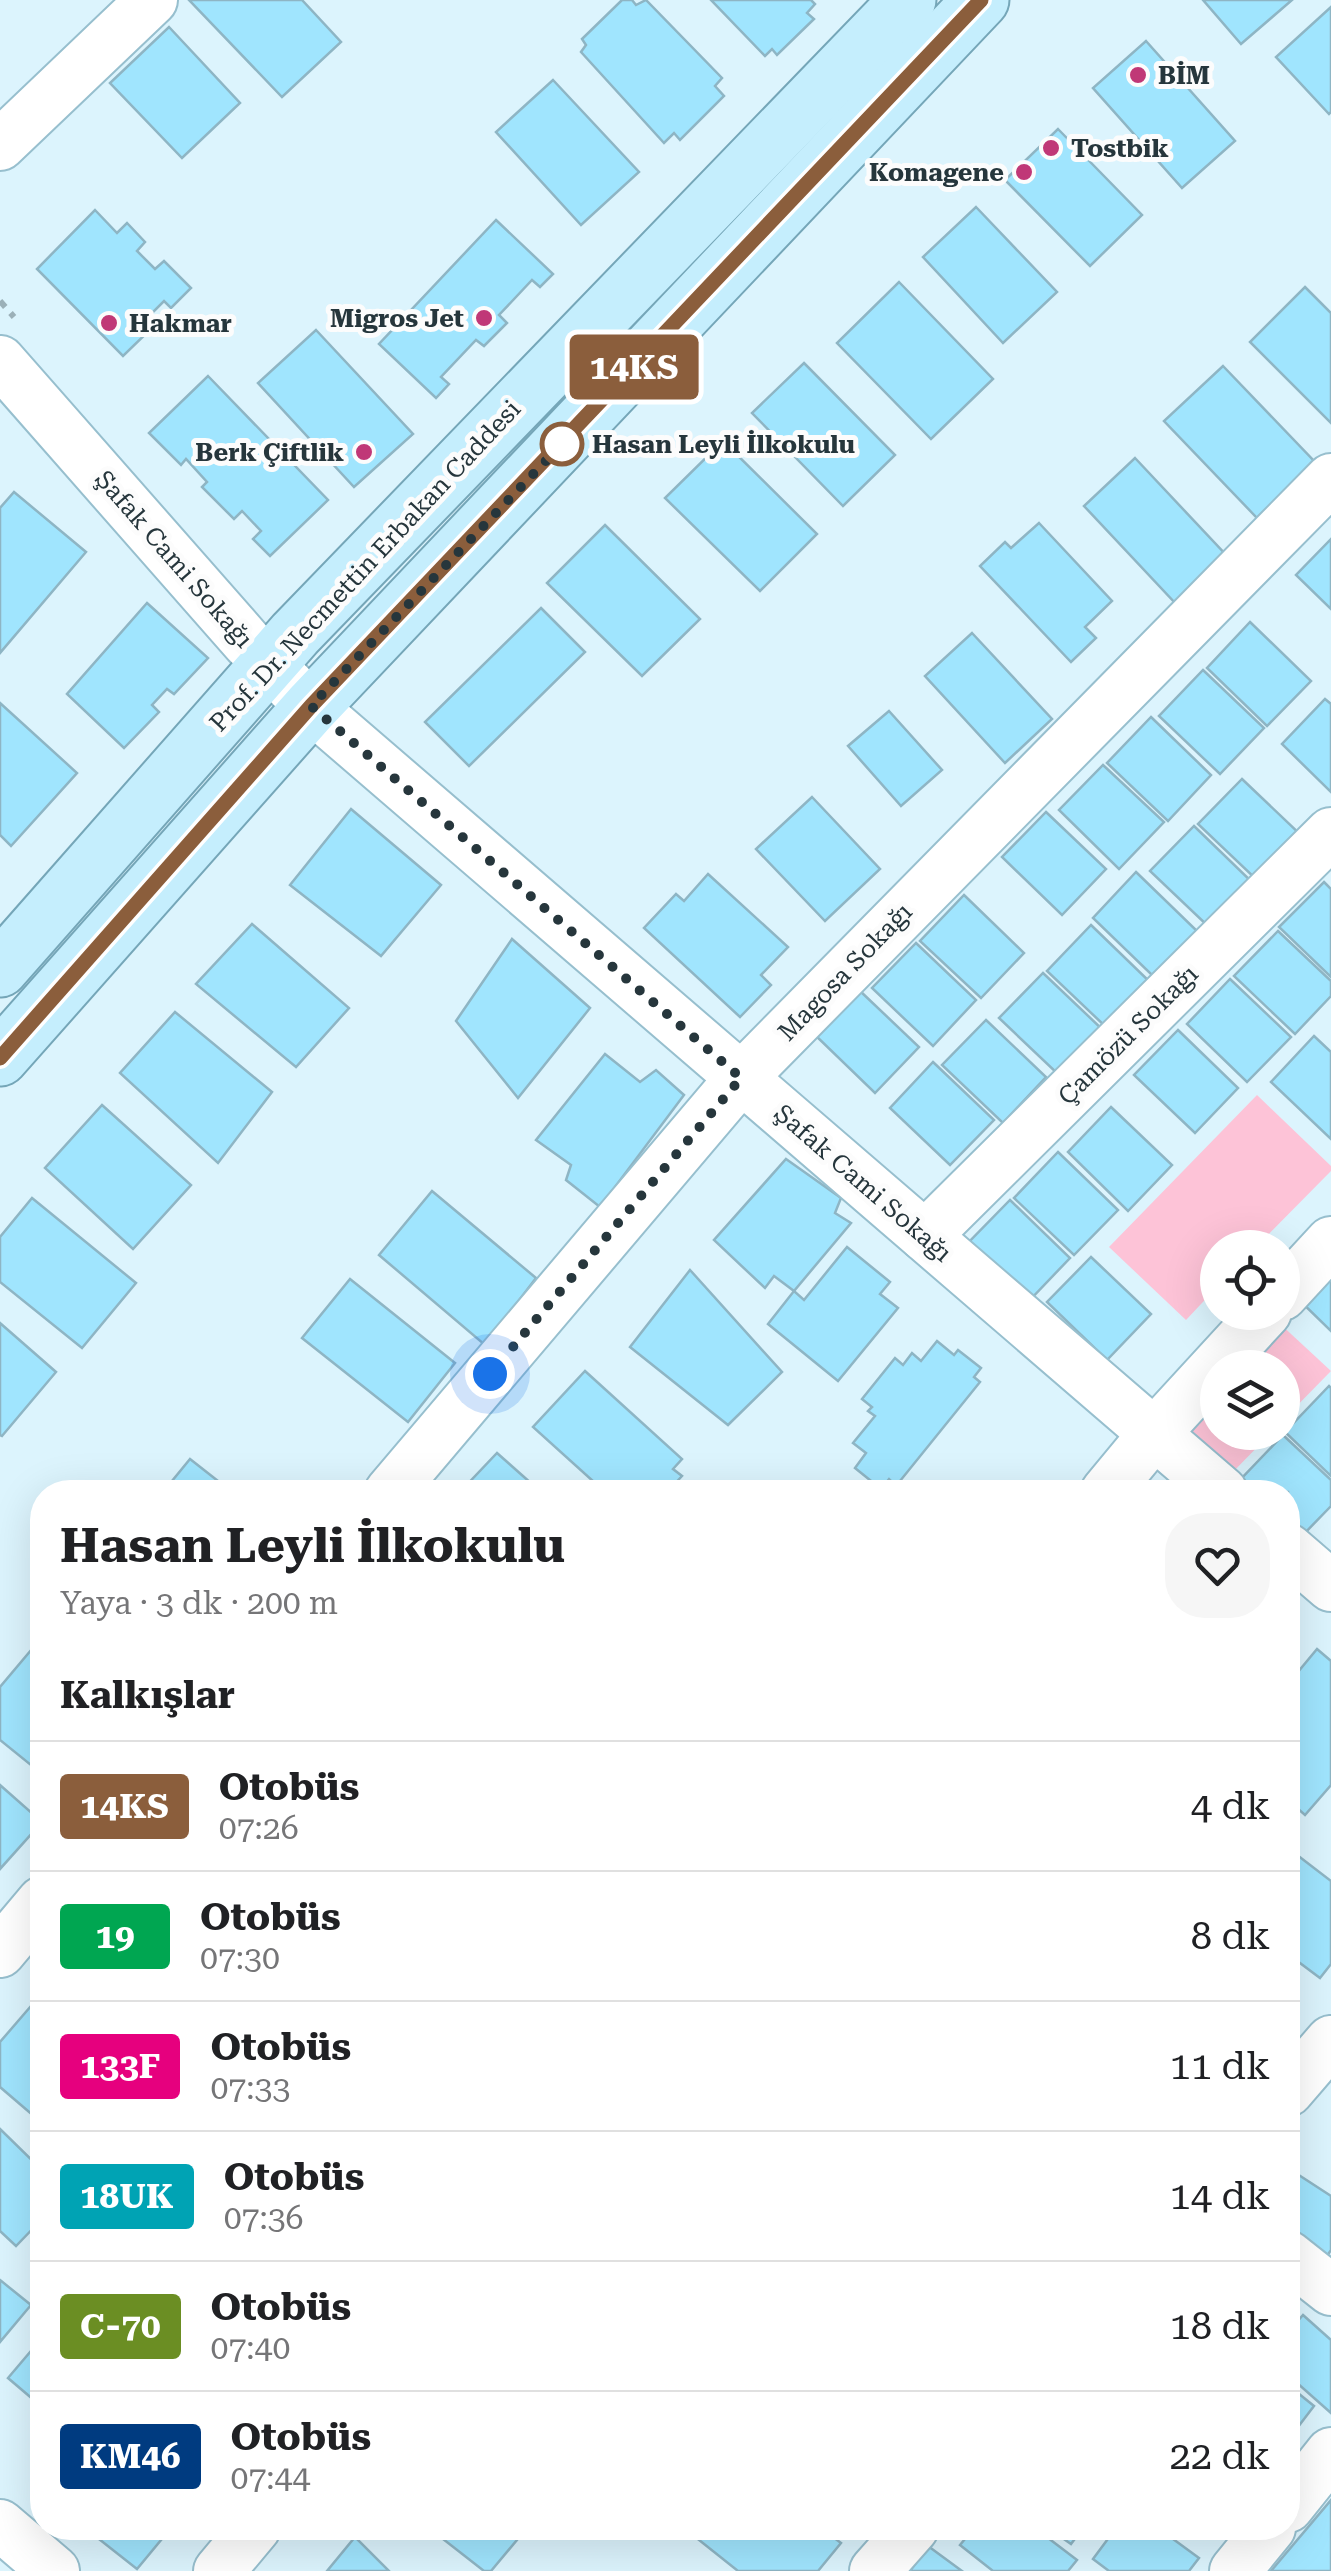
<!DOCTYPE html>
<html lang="tr">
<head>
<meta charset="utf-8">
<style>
  :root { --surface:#fff; --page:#f6f6f6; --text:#202124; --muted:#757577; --line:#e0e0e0 }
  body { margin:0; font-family:"Roboto Serif",serif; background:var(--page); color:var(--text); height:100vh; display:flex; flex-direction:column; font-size:38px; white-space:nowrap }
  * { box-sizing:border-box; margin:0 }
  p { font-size:32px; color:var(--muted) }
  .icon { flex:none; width:55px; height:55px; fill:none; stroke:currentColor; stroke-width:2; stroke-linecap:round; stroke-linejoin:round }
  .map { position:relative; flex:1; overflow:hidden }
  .sheet { position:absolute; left:30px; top:1480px; width:1270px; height:1060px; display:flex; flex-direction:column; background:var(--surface); border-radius:40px; box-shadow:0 10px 40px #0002 }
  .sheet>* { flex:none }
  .badge { padding:0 20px; border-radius:8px; font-size:35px; line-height:65px }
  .fabs { position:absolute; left:1200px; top:1230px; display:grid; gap:20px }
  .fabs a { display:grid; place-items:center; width:100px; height:100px; border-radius:50%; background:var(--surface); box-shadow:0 10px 40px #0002; font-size:50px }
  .you { position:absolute; width:50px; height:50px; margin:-25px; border:8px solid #fff; border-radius:50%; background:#1a73e8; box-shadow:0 0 0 15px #1a73e833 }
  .map>.badge { position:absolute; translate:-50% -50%; box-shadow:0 0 0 5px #fff }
  h2 { padding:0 30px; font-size:38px; line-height:90px }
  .round { display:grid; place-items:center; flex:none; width:105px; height:105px; border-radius:40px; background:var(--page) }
  .overview { display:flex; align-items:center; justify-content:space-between; height:170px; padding:0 30px }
  h1 { font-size:48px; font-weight:700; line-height:75px }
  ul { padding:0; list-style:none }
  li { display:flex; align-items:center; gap:30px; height:130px; padding:0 30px; border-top:2px solid var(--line) }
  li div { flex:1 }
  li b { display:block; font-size:38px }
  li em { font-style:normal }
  li .badge { min-width:110px; font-weight:700; text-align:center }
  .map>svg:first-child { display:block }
</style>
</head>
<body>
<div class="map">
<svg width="1331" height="2571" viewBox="0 0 1331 2571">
  <rect width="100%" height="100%" fill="#dcf4fd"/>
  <g fill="#fdc3d7">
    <path d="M1257,1095l74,71v5l-75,76 -38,1 -1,39 -31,33 -77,-73z"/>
    <path d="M1277,1321l54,50 -48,49 -1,-52h-48z"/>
    <path d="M1217,1385l1,47 53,1 -43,44 -51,-48z"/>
  </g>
  <g fill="#a0e5fe" stroke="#8eb5c4" stroke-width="2.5">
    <path d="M189,0h113l39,42 -59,55z"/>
    <path d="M622,0h10l4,5 10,-5 76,78 -7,8 9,10 -44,44 -6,-7 -10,10 -83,-91 5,-7 -4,-6z"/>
    <path d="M711,0h100l4,4 -8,9 7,6 -37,36 -5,-6 -7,7z"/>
    <path d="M1203,0h89l-51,44z"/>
    <path d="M1331,7v105l-2,2 -53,-57z"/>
    <path d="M169,27l71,76 -58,55 -72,-75z"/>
    <path d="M1146,41l89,100 -53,47 -89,-100z"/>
    <path d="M553,80l86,92 -58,53 -85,-93z"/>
    <path d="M1058,129l84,86 -52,51 -85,-86z"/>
    <path d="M976,207l81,85 -54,51 -80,-86z"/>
    <path d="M95,210l22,23 10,-10 18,19 -8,9 18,18 9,-8 27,27 -20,20 -7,-7 -17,17 7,8 -31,30 -86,-87z"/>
    <path d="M496,220l57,54 -13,13 -8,-7 -33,35 8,8 -23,23 -8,-6 -35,37 8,7 -13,14 -57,-54z"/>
    <path d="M899,282l94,97 -62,60 -94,-96z"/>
    <path d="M1305,287l26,26v110l-81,-81z"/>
    <path d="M316,330l97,104 -59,53 -96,-104z"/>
    <path d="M804,363l91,92 -52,51 -91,-93z"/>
    <path d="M1223,366l92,96 -58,56 -93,-97z"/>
    <path d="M208,376l120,124 -58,56 -17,-17 8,-8 -19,-20 -8,8 -32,-32 5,-5 -21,-23 -5,6 -32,-32z"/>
    <path d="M723,441l94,93 -57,57 -95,-93z"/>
    <path d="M1135,458l93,99 -51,48 -93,-99z"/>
    <path d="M14,492l72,60 -86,101v-145z"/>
    <path d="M1039,523l73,78 -27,26 11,11 -25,24 -91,-96 25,-24 6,6z"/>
    <path d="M605,525l95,94 -58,57 -95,-93z"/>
    <path d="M1331,539v70l-35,-34z"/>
    <path d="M147,603l61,55 -34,36 -7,-5 -15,16 7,7 -35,36 -57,-54z"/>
    <path d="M541,608l44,44 -116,114 -44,-44z"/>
    <path d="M1250,622l61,59 -44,45 -60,-58z"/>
    <path d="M972,633l80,86 -47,44 -80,-87z"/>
    <path d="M1203,670l61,58 -44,46 -61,-58z"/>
    <path d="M1325,699l6,5v88l-49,-48z"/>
    <path d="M0,703l77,70 -66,73 -11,-11z"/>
    <path d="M889,711l53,59 -41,36 -53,-60z"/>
    <path d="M1151,717l60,58 -43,46 -61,-58z"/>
    <path d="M1103,765l61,57 -45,47 -60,-59z"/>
    <path d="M1242,779l60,57 -43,46 -61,-58z"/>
    <path d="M812,797l68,72 -55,52 -69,-72z"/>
    <path d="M351,809l90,76 -60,71 -91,-71z"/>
    <path d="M1046,812l60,57 -44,46 -60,-58z"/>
    <path d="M1194,826l60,58 -43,45 -61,-58z"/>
    <path d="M1136,872l61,59 -44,45 -60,-58z"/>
    <path d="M708,874l80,73 -27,28 10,10 -31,32 -96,-89 32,-34 8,7z"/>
    <path d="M1324,882l7,7v88l-52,-50z"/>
    <path d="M964,895l60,58 -43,45 -61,-57z"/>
    <path d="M252,924l97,84 -53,59 -100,-83z"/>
    <path d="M1091,925l60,58 -44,45 -60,-57z"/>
    <path d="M1278,931l53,50v15l-36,38 -61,-58z"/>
    <path d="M512,939l78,69 -72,90 -62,-77z"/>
    <path d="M916,943l60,57 -43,46 -61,-58z"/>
    <path d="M1043,973l61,58 -44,45 -61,-58z"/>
    <path d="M1230,979l61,58 -44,45 -60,-58z"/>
    <path d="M859,990l60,57 -44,46 -60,-58z"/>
    <path d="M175,1012l97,80 -54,71 -98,-90z"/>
    <path d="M986,1020l60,57 -43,46 -61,-58z"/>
    <path d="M1178,1030l60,58 -43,45 -61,-58z"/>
    <path d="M1314,1036l17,16v87l-60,-57z"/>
    <path d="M605,1054l35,28 16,-12 28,25 -84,112 -34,-27 5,-15 -35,-25z"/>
    <path d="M933,1062l61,58 -44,45 -60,-57z"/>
    <path d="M102,1105l89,80 -58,64 -88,-81z"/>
    <path d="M1111,1107l61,58 -44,46 -60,-59z"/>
    <path d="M1058,1152l60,58 -44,45 -60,-57z"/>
    <path d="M786,1159l55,39 -6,15 16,10 -57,68 -20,-15 -9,12 -51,-48z"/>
    <path d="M432,1191l104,87 -51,67 -106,-90z"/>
    <path d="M32,1198l104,85 -54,65 -82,-66v-45z"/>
    <path d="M1010,1200l60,58 -43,45 -61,-58z"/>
    <path d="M847,1247l43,35 -10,12 18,14 -60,73 -70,-57 26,-33 10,9z"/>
    <path d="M1091,1257l60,57 -44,46 -60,-58z"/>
    <path d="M1331,1259v72l-36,-35z"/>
    <path d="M690,1270l92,102 -54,53 -98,-78z"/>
    <path d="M350,1279l105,84 -47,59 -106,-84z"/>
    <path d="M0,1323l56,49 -54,64 -2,-1z"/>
    <path d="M937,1341l17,14 4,-5 23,18 -7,9 6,5 -84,104 -7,-7 -8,10 -26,-21 11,-15 -13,-10 22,-27 -7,-5 4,-4 -10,-8 33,-41 8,7 9,-12 9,8z"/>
    <path d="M585,1371l97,88 -9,10 9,7 -15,16h-62l-72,-65z"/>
    <path d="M1329,1386l2,2v88l-46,-44z"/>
    <path d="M1283,1435l48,45v26l-31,32 -12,-12v-34h-35l-13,-12z"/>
    <path d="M497,1453l44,39h-81z"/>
    <path d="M190,1459l42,33h-69z"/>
    <path d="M32,1649l10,8v117l-42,-34v-53z"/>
    <path d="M1317,1649l14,12v124l-26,30 -17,-15v-116z"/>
    <path d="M0,1785l42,37 -42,47z"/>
    <path d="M1288,1848l43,33v83l-11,14 -32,-24z"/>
    <path d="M31,2006l11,10v107l-42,-36v-45z"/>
    <path d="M0,2129l42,41v49l-26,27 -16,-15z"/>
    <path d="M1288,2168l43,28v54l-6,9 -37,-25z"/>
    <path d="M0,2280l31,25 -31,37z"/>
    <path d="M1303,2315l28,25v73l-43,-38v-43z"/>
    <path d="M42,2338v69l-34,-29z"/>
    <path d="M1288,2385l26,21 -26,34z"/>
    <path d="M1331,2500v71h-60z"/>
    <path d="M85,2528h86l-34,41z"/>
    <path d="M429,2528h98l-36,43h-7z"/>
    <path d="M684,2528h137l20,15 -23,28h-80z"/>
    <path d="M974,2528h61l42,32 -9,11h-75l-33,-26z"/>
    <path d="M1048,2528h35l-12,16z"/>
    <path d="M1116,2528h42l41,30 -10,13h-80l-16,-12z"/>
    <path d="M355,2537l34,34h-62z"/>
    <path d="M928,2546l34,25h-52z"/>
  </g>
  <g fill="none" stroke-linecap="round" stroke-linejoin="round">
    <defs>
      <g id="street">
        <path d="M0,145l152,-145"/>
        <path d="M0,361l247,281 64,65 911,785"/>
        <path d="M925,1236l406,-403"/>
        <path d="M1282,1295l49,-53"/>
        <path d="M390,1492l351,-414 590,-599"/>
        <path d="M1106,1492l48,-58 112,-122"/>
        <path d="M1288,1549l43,37"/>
        <path d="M0,1952l42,-50"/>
        <path d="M1288,2091l43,-50"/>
        <path d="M1288,2256l43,34"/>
        <path d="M1288,2507l43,-54"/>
        <path d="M0,2525l54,46"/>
        <path d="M219,2571l36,-43"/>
        <path d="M875,2571l38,-43"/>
        <path d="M1235,2571l35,-43"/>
      </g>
      <g id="primary">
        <path d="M0,969l295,-335 613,-634"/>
        <path d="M0,1058l311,-351 670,-707"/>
      </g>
    </defs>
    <use href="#street" stroke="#97bfce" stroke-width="54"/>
    <use href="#primary" stroke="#75a6b8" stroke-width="59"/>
    <path stroke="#9bb0b8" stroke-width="6" stroke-dasharray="8 8" stroke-linecap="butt" d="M0,301l14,16"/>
    <use href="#street" stroke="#fff" stroke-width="50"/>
    <use href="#primary" stroke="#c5eefd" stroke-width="55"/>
  </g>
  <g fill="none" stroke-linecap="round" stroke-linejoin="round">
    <defs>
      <path id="line" d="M0,1058l311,-352 670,-706"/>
    </defs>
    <use href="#line" stroke="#fff" stroke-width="22"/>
    <use href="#line" stroke="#8b5e3c" stroke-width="15"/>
    <path stroke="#26363c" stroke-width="10" stroke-dasharray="0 18" d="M490,1374l251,-296 -430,-372 251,-262"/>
  </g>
  <g fill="#c03877" stroke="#fcfcfc" stroke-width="4">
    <circle cx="1138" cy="75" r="10"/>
    <circle cx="1051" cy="148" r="10"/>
    <circle cx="1024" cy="172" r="10"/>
    <circle cx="484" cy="318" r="10"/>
    <circle cx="109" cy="323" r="10"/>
    <circle cx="364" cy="452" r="10"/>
  </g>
  <circle fill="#fff" stroke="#8b5e3c" stroke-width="5" cx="562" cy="444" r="20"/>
  <g text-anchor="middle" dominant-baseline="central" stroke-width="10" stroke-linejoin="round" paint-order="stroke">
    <g font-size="25" font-weight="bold" fill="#26363c" stroke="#fcfcfc" text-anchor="start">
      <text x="1158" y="75">BİM</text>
      <text x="1071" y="148">Tostbik</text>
      <text x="1004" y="172" text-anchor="end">Komagene</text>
      <text x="464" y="318" text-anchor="end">Migros Jet</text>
      <text x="129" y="323">Hakmar</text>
      <text x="344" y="452" text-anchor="end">Berk Çiftlik</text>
    </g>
    <g font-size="25" font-weight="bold" fill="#26363c" stroke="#fcfcfc" text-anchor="start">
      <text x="592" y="444">Hasan Leyli İlkokulu</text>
    </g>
    <g font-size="25" fill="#26363c" stroke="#fcfcfc">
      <text transform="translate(174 559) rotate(49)">Şafak Cami Sokağı</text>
      <text transform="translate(365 566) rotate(-47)">Prof. Dr. Necmettin Erbakan Caddesi</text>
      <text transform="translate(845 972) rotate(-46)">Magosa Sokağı</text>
      <text transform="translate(1128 1035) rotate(-45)">Çamözü Sokağı</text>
      <text transform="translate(863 1183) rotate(41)">Şafak Cami Sokağı</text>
    </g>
  </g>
</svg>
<div class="fabs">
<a><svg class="icon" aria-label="locate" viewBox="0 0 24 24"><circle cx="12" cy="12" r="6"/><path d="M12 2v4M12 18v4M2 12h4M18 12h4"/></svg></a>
<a><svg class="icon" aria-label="layers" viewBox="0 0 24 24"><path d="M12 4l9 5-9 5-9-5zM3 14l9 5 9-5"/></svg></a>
</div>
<div class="you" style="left:490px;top:1374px"></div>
<b class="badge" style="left:634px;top:367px;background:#8b5e3c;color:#fff">14KS</b>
<section class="sheet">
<div class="overview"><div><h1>Hasan Leyli İlkokulu</h1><p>Yaya · 3 dk · 200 m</p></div><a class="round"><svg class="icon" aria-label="heart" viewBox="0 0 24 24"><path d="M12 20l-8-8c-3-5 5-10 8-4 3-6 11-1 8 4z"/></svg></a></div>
<h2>Kalkışlar</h2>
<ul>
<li><span class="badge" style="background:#8b5e3c;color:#fff">14KS</span><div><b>Otobüs</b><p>07:26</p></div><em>4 dk</em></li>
<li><span class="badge" style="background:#00a651;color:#fff">19</span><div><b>Otobüs</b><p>07:30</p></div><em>8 dk</em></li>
<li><span class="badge" style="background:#e6007e;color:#fff">133F</span><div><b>Otobüs</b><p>07:33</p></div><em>11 dk</em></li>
<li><span class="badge" style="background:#00a3b4;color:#fff">18UK</span><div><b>Otobüs</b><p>07:36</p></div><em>14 dk</em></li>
<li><span class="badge" style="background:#6b8e23;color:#fff">C-70</span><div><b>Otobüs</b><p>07:40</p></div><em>18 dk</em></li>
<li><span class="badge" style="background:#003b80;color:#fff">KM46</span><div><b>Otobüs</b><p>07:44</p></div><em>22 dk</em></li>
</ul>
</section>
</div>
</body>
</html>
